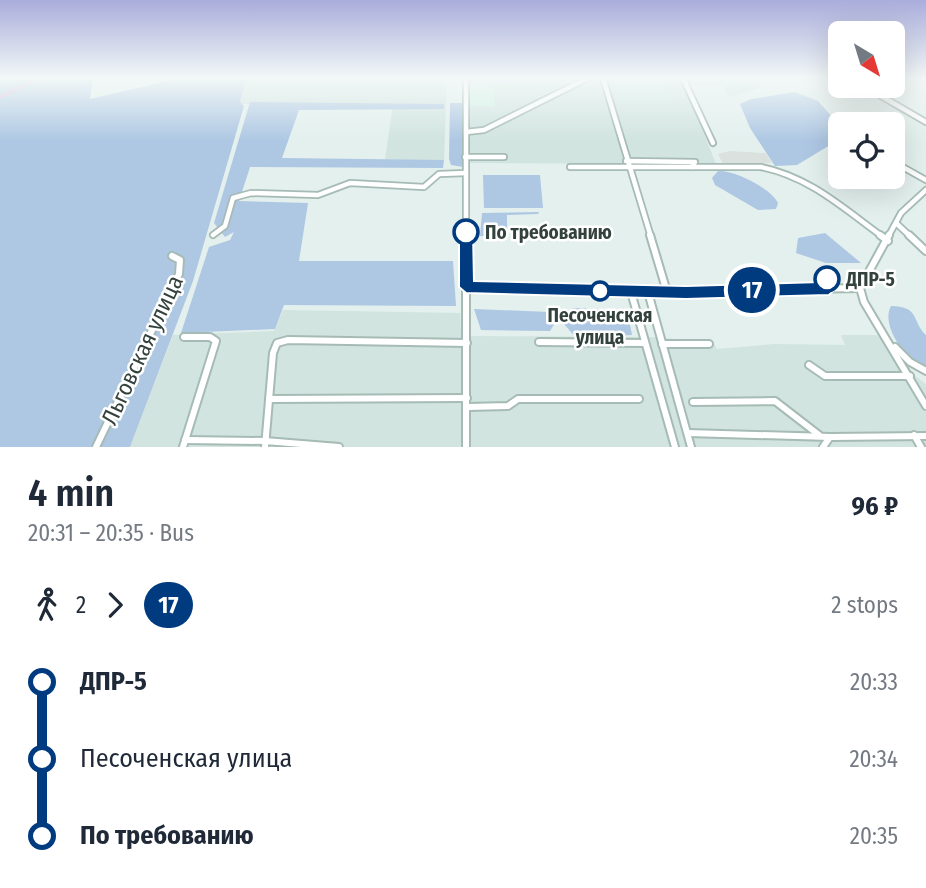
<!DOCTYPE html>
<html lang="en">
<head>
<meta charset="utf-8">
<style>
  :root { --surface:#fff; --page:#f2f2f3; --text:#1f2937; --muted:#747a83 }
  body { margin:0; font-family:"Fira Sans Condensed",sans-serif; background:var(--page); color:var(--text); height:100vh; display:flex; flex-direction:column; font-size:26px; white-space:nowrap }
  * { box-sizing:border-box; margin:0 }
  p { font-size:23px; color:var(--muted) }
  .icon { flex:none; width:38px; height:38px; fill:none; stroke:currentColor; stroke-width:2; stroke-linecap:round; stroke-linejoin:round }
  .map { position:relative; height:447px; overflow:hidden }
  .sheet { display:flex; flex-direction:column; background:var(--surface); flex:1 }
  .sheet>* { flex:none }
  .badge { padding:0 14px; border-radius:23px; font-size:24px; line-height:46px }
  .needle { width:46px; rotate:142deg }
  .tools { position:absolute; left:828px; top:21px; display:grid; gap:14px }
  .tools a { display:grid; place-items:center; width:77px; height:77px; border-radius:10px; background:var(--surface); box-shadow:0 7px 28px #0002; font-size:35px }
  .map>.badge { position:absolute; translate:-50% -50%; box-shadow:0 0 0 4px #fff }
  .legs { display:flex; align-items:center; gap:10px; height:77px; padding:0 28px; font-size:23px }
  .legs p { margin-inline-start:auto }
  .overview { display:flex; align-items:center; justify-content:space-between; height:119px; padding:0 28px }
  h1 { font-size:38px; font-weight:600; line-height:52px }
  ul { padding:0 28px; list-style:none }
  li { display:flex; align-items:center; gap:24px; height:77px; font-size:26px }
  li i { display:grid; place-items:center; width:10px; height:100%; margin:0 9px; background:currentColor }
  li i::after { content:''; width:18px; height:18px; margin:-9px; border:5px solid; border-radius:50%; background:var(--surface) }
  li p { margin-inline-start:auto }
  li:first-child i { background:linear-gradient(#0000 50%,currentColor 0) }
  li:last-child i { background:linear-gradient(currentColor 50%,#0000 0) }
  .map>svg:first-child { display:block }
</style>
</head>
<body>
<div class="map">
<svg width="926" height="447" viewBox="0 0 926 447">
  <rect width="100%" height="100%" fill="#e3f0ed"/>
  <g fill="#d1e4df">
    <path d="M246,78h201l-3,82h-59l8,-56h-151l-2,-2z"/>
    <path d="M467,78h289l5,10 -32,9 -6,-11h-38l31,78 -249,-1z"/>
    <path d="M283,310l177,3 1,23 191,1 61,5 4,7 58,-5 70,1 -4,-10h36l23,17 14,23 12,9v63h-796l43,-112 101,-4z"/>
  </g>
  <path fill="#cff2e5" d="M467,85h18l9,4 1,18 -28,-2z"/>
  <path fill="#cee9e3" d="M612,78h50l11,24h-55z"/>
  <g fill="#aec7e3">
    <path d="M0,78h93l-3,21 86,-20 70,-1 -6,24 4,4 -51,175 -63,166h-130z"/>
    <path d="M795,92l23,9 22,25v13l-43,26 -22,1 -25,-38 -10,-24 11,-5z"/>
    <path d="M250,102l194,2v5l-145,1 -17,48 162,2 -1,8 -193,-1 -11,34 69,2 -9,58h154l3,45 -172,-1 -9,24 -94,4 28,-86 21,-7 4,-8 -9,5 -11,-14z"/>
    <path d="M450,103h12l1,64 -12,-2 -2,-6z"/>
    <path d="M718,171c17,-1 52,17 60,32l-2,6 -18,1 -43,-25 -3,-7z"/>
    <path d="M483,175h57l3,33h-59z"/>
    <path d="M539,212l-1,2 -31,1v21h-27l2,-23z"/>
    <path d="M825,233l36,30h-35l-30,-10 2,-15z"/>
    <path d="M891,306c30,1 20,15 35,29v32c-20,-5 -46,-42 -35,-61z"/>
    <path d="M573,308l54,2 5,25 -56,3 -12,-14 2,-12z"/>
    <path d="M474,309l75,3 12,1 -11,18 -69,-1z"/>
  </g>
  <path fill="#dbe1df" d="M730,151l36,2 6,10 -49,1 -5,-10z"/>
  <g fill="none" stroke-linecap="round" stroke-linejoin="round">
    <path stroke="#eba2c8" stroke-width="2" d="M0,97l38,-19"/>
    <defs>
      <g id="minor-far1">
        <path d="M466,78v159"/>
        <path d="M603,78l48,159"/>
        <path d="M683,78l30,65"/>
        <path d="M870,86l11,10 45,26"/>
        <path d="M466,132l18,-2 104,-52"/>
        <path d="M465,157h39"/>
        <path d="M626,161l69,1 -3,5"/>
        <path d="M892,161l34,19"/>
        <path d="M570,167h191c49,10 82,41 122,70"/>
        <path d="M896,223l15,14"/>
        <path d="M213,235l12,-9 8,-28 18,-5 67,2 32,-12 74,4 15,-13 27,-1"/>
        <path d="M888,237l13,-24 25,-23"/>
      </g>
      <g id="minor">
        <path d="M466,235v212"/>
        <path d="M650,235l17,57"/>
        <path d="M880,235l8,6"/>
        <path d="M909,235l17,16"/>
        <path d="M466,287l182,5 212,-4"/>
        <path d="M860,288l4,14 62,104"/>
        <path d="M860,288l29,-53"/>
        <path d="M631,292l44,155"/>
        <path d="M648,292l43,155"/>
        <path d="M539,342l106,1"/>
        <path d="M662,344h47"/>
        <path d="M895,347l15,15 16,9"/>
        <path d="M809,365l16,11h85"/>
        <path d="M269,399l198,-1"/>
        <path d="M693,402l82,-1 44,34"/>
        <path d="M468,407l40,-1 10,-7h121"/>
        <path d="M688,433l142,4"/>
        <path d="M914,435l7,12"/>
        <path d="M185,440l80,1 74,6"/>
        <path d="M96,447l83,-173 1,-14 -8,-4"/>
        <path d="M183,447l33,-106 -6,-4h-26"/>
        <path d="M265,447l8,-94 4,-10 11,-3 179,3"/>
        <path d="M823,447l7,-10 96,-1"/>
      </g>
    </defs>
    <use href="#minor-far1" stroke="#a6bbb5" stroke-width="8"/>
    <use href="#minor" stroke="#a6bbb5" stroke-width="10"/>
    <use href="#minor-far1" stroke="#fff" stroke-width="4.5"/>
    <use href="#minor" stroke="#fff" stroke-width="6"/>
  </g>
  <linearGradient id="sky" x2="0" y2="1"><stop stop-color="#a9addb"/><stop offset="0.55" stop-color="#f2f8f7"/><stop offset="1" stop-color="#f2f8f7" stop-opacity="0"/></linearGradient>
  <rect width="926" height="141" fill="url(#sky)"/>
  <path fill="#003b80" stroke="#fff" stroke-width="2" d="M466,227l7,5 1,49 212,5 134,-4 2,-7h10l4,13 -7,7 -143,4 -220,-6 -7,-6v-55z"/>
  <g fill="#fff" stroke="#003b80" stroke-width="3.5">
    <circle cx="466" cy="232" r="12"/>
    <circle cx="827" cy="279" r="12"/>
    <circle cx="600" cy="291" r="9"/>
  </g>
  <g text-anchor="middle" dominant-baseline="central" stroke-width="5" stroke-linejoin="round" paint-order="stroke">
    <g font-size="19" font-weight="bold" fill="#34423d" stroke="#fff" text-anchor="start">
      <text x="485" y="232">По требованию</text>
      <text x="846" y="279">ДПР-5</text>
      <text x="600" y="315" text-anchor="middle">Песоченская<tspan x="600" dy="22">улица</tspan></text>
    </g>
    <g font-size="23" fill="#34423d" stroke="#fff">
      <text transform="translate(142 350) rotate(-65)">Льговская улица</text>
    </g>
  </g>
</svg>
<div class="tools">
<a><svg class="needle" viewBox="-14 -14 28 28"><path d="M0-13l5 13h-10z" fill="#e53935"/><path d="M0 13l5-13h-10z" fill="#747a83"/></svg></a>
<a><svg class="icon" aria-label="locate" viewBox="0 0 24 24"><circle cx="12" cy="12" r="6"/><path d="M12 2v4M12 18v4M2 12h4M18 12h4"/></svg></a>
</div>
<b class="badge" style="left:752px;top:290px;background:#003b80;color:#fff">17</b>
</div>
<section class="sheet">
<div class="overview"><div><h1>4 min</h1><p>20:31 – 20:35 · Bus</p></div><b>96 ₽</b></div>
<div class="legs"><svg class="icon" aria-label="walk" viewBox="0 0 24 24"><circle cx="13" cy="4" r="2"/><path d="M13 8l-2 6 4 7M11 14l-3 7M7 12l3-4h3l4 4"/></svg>2<svg class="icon" aria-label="forward" viewBox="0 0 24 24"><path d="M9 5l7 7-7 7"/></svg><b class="badge" style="background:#003b80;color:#fff">17</b><p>2 stops</p></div>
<ul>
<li><i style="color:#003b80"></i><b>ДПР-5</b><p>20:33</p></li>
<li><i style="color:#003b80"></i><span>Песоченская улица</span><p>20:34</p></li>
<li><i style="color:#003b80"></i><b>По требованию</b><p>20:35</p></li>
</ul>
</section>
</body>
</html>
